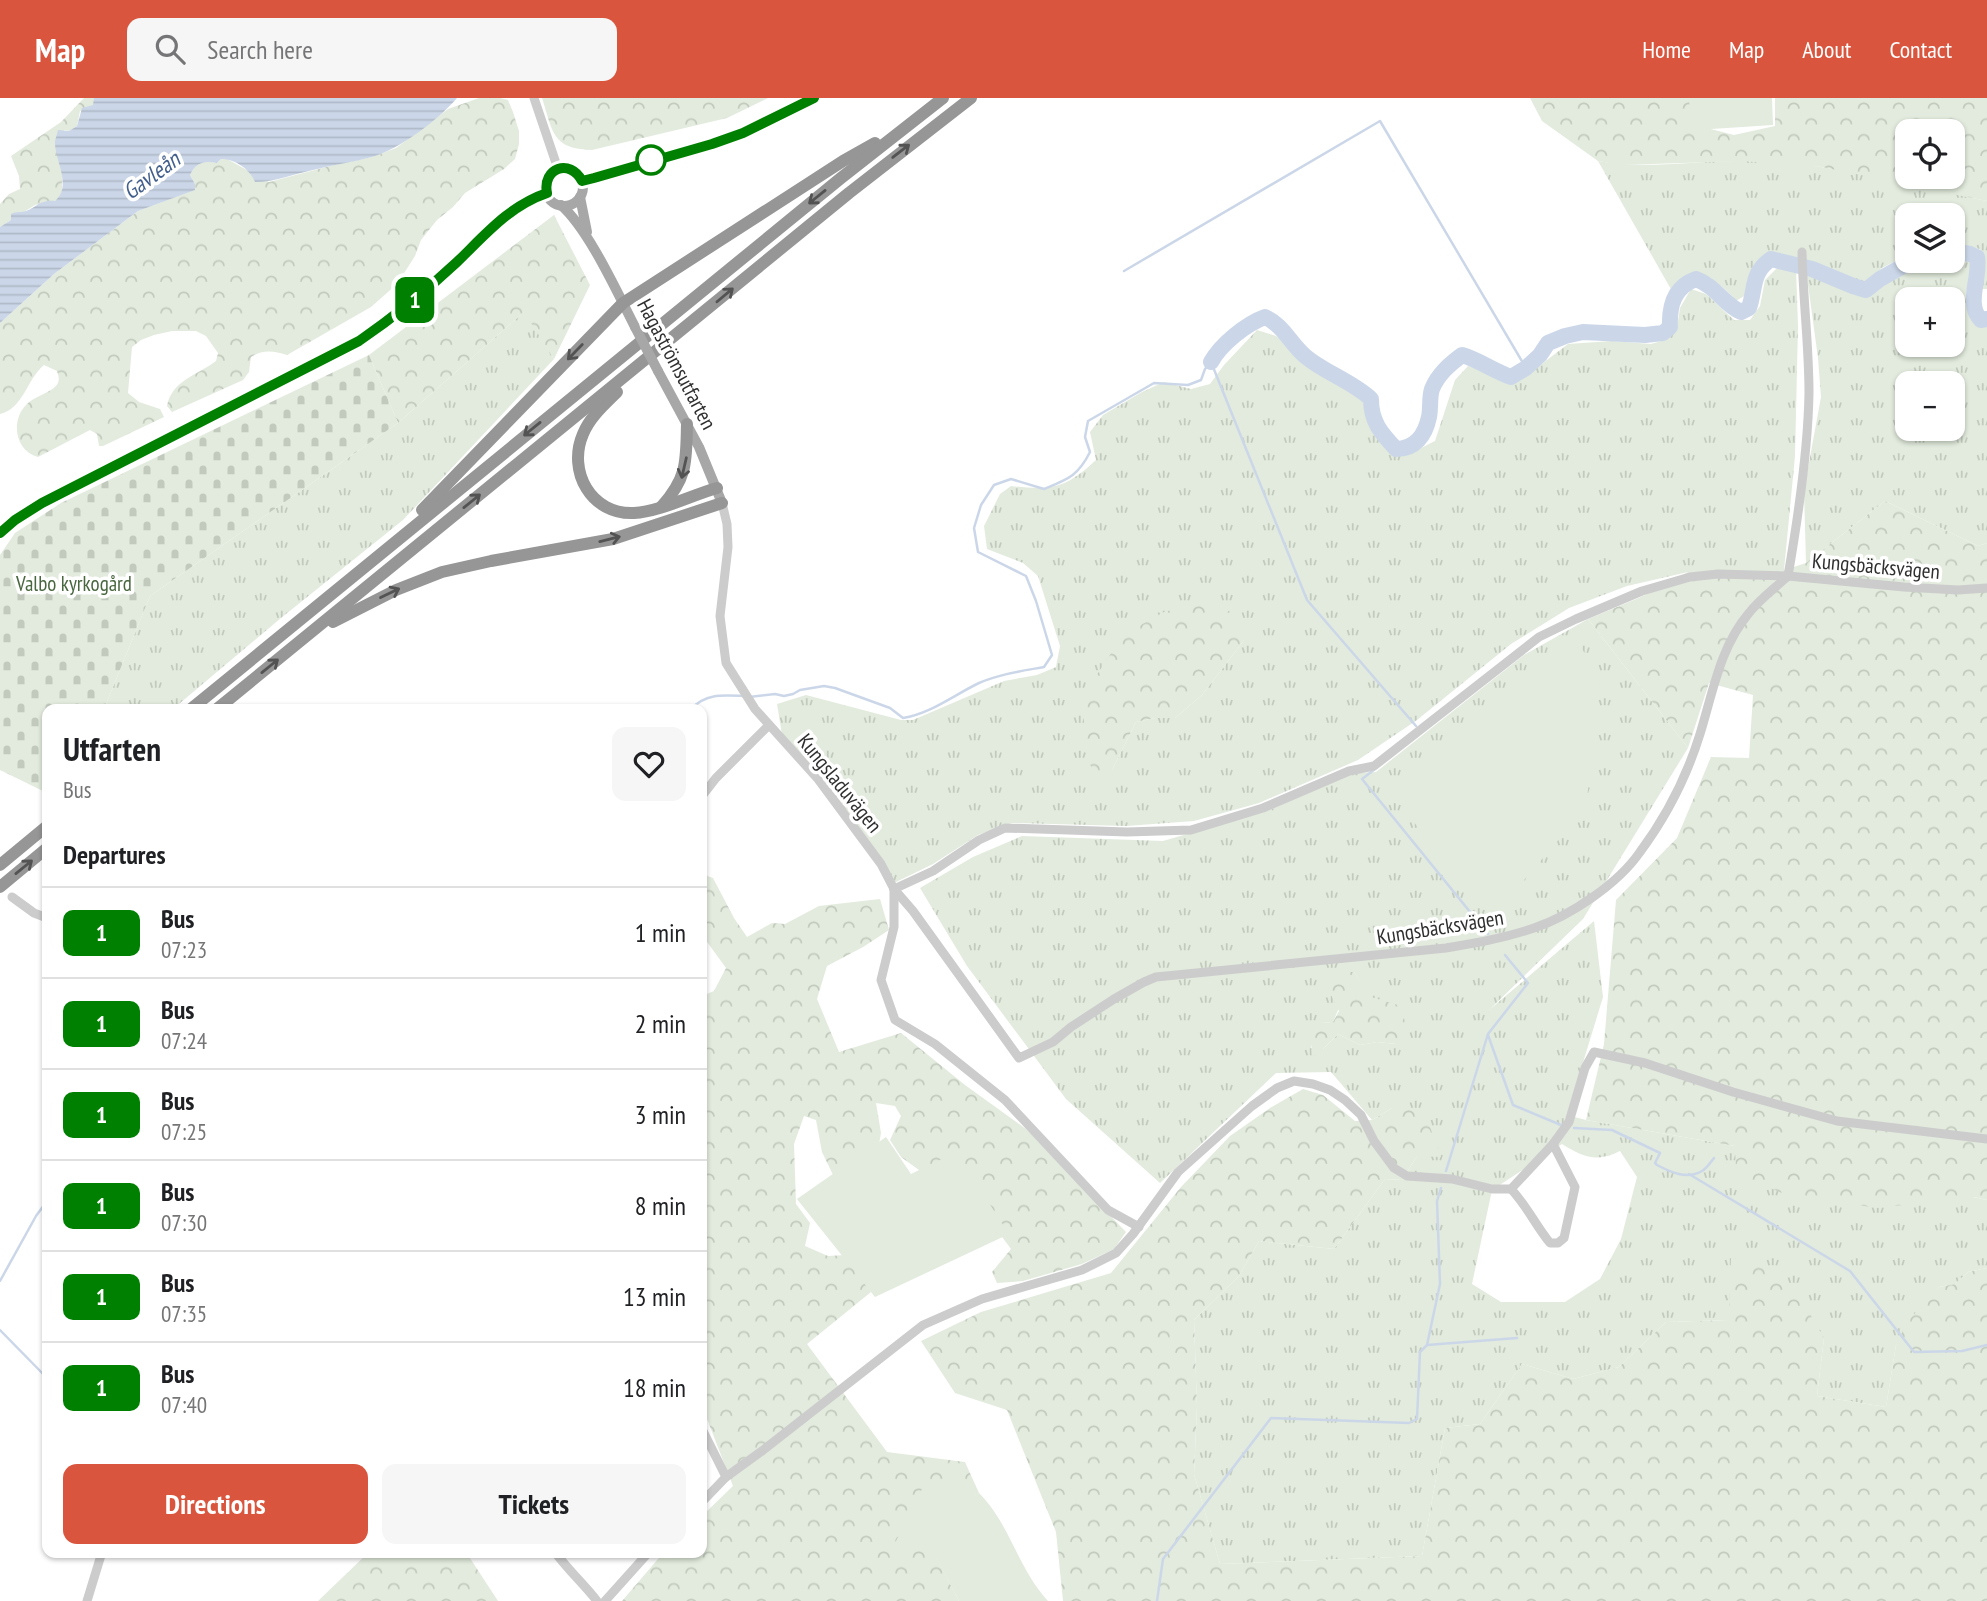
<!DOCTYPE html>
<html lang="en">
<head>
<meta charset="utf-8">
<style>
  :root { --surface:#fff; --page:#f6f6f6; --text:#202124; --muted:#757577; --line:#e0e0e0; --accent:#d9553d }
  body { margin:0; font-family:"PT Sans Narrow",sans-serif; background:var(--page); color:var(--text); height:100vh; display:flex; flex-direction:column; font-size:26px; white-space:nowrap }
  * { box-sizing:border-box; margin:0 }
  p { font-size:23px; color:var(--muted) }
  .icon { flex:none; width:38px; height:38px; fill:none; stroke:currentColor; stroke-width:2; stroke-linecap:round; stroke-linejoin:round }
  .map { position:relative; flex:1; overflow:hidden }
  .side { position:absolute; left:42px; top:606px; width:665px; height:854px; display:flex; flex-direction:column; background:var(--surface); border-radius:14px; box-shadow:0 2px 5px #0004 }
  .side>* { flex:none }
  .badge { padding:0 14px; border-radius:10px; font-size:24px; line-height:46px }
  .fabs { position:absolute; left:1895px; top:21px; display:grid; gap:14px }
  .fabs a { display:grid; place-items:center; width:70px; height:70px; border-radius:14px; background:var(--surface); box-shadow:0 2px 5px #0004; font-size:35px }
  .map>.badge { position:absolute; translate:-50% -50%; box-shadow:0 0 0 4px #fff }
  h2 { padding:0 21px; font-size:26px; line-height:63px }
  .round { display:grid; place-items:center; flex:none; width:74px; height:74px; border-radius:14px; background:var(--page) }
  .head { display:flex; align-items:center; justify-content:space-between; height:119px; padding:0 21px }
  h1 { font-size:33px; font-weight:600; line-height:52px }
  .action { display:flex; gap:14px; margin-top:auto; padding:14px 21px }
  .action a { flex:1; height:80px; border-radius:14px; background:var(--accent); color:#fff; font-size:28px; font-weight:600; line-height:80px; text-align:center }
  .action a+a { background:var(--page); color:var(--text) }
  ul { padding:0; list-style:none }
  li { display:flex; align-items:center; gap:21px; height:91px; padding:0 21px; border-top:2px solid var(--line) }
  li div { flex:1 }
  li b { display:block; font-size:26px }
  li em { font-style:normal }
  li .badge { min-width:77px; font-weight:700; text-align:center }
  header { display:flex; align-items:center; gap:42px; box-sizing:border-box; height:98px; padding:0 35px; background:var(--accent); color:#fff }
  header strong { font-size:33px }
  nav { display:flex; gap:38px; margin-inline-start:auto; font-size:24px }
  .search { width:490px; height:63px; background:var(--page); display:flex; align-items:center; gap:18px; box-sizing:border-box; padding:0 24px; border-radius:14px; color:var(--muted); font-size:26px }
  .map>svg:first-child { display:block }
</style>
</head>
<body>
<header>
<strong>Map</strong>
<div class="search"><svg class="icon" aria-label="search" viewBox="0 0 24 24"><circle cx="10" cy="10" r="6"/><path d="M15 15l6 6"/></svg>Search here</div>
<nav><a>Home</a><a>Map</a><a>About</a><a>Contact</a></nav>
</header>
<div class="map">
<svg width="1987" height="1503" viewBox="0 0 1987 1503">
  <defs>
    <pattern id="grass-tufts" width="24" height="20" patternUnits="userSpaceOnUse" patternTransform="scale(1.75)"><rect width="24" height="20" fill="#e2ebdd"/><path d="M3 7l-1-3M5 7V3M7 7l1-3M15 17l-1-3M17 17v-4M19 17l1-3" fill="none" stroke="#c2cabe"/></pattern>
    <pattern id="forest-crowns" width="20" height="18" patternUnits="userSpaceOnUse" patternTransform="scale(1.75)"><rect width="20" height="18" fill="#e2ebdd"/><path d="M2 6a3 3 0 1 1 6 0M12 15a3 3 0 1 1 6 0" fill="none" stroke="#c2cabe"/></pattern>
    <pattern id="cemetery-stones" width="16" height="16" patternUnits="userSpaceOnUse" patternTransform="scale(1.75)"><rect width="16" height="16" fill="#e2ebdd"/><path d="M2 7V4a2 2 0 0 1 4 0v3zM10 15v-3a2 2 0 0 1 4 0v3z" fill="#c2cabe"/></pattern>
    <pattern id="water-rules" width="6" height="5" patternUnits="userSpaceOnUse" patternTransform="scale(1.75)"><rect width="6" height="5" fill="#cbd7e9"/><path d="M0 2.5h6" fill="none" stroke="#afb9c8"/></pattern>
  </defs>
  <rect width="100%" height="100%" fill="#fff"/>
  <g fill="url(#grass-tufts)" fill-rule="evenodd">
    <path d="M1598,63c48,9 97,-1 145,0 82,0 164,23 244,40v88h-8l6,-27 -5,-13 -27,-4v-30h-45l-1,40 -25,13 -16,15 -38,-11 -20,-10 -35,-8c-18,10 -22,18 -24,39l-13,8c-12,-15 -24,-23 -42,-29l-11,7 -11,12z"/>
    <path d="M1953,155l14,3 8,5 -6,54 9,8 9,-1v221l-9,3 -93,-45 -79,62 -2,-73 17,-93 -3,-39 -12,-88c22,6 41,19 63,25 14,-13 30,-32 50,-34 11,-2 23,0 34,0zM1908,201h45v46h-45zM1908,285h45v46h-45z"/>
    <path d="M1777,170h19l2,58 -3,130 -11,114 -14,1 -25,8 -57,-7 -61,14 -58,22 -58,36 -94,76 -59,40 -99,43 -65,18 -68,5 -114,-3 -34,12 -45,29 -39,19 -112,-148 -5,-31 29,-9 95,25h12l91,-39 33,-6 19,-8 4,-21 -22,-70 -15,-13 -36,-14 -3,-23 16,-32 11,-8c41,5 55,2 85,-26l-6,-28 13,-17 39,-23 22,-10 27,7 19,-5 14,-19 33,-35 19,6 24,19 61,38 15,38 17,23 22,-3 20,-10 20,-61 13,-14 27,9 27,4 46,-35 44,-3 39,3 17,-5 9,-11 3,-20 11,-19 15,5 28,26h16l10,-14 5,-26zM1245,541l-43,56 -27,23h-20l-19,4 -24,48 -28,-29z"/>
    <path d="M525,213l29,48 -151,161 -122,98 -108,91h-69l46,-113 248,-173z"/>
    <path d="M1588,521l100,129 -105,171 -94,91 105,-89 9,76 -36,118 19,5 149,26 252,54v68l-19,4 -13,12 -16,3 -43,58 -10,62 -69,-11 7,-58 -95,-18 -63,2 -47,45 -46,12 -51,-15 -42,60 -35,4 -23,128 -202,8 -26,-90 3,-68 -3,-86 45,-44 20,-35 75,8 51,-70 17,1 15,-24 -25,-48 -20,12 -41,-48 -55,1 -116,110 -94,-84 -99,-133 -47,-78 53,-31 49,-21 141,5 107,-31 82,-37 24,-1 148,-117zM1354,874l16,25 26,47 -19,-2 -17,3 -22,-11 -15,15 -12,-1 5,-17 5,-8 12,-1zM1562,1046c21,13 34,19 58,7l17,26 -16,62 -21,40 -35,23h-64l-29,-18 20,-94z"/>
  </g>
  <g fill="url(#forest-crowns)" fill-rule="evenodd">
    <path d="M84,0h10v7l-14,6 -3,15 -8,5 -5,-1 -2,61 -2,6 -5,4 -20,4 -35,22v-23l9,-10 11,-5 -1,-13 -8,-20 50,-34z"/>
    <path d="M479,0h21l8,2 5,12 6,19v13l-4,15 -11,10 -39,24 -12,14 -16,13 -16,20 -6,16 -18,28 -26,23 -84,48c-13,-4 -24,-6 -36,2l-2,15 -6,8 -71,32 -5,-6c5,-26 31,-31 49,-45l2,-8 -12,-17 -10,-5h-24l-18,4 -13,5 -9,7 -4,46 11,9 21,7 4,8 -61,29h-4l-2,-12 -7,-4 -52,27c-23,-6 -28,-37 -11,-53 8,-8 21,-10 29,-18 4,-5 3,-9 1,-15l-13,-6c-17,14 -21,44 -44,49v-91l54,-49 84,-63 56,-21 1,-6 -5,-9c5,-12 15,-15 27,-12l4,-4h6l42,23 65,-17 38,-8 24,-9 52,-39z"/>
    <path d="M542,0h226l-41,20 -135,32c-41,-1 -39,-19 -50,-52z"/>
    <path d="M1530,0h168l5,29 31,8 41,-9v-28h212v103l-165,-34 -78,-6 -124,4 -22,-4 -56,-40zM1908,33h45v46h-45z"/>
    <path d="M554,117l36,70 -36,74 -30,-47 -126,111 -29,-68z"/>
    <path d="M1885,403l93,45 9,-3v657l-13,-3 -97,11 -95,-15 -46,-20 -1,-27 -149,-26 18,-76 12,-144 61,-62 34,-81 38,1 4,-63 -44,-12 -21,65 -100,-129 53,-22 47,-25 96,-2 22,-7z"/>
    <path d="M1203,504l34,12 8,25 -43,56 -27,23h-20l-19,4 -24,48 -14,16 -13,-36 -1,-9v-25l10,-37 29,-44 41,-23z"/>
    <path d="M702,776l11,4 21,40 13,19 25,-14 13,1 34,-18 61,-7 9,31 -26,17 -36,19 -10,33 22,53 62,-19 64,52 61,44 100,103 -12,17 -32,15 -59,17 -26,2 -5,-11 19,-23 -20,-27 -90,-65 -11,-17 11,-24 -6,-10 -19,-3 5,30 -5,29 -41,17 -13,-27 -6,-32 -12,-4 -10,28 2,60 14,19 -5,23 23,10 18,-1 25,37 -64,52 80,108 78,10 14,31 -11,5 -73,46 34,-1 30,58h-337l42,-49h38v-36l31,-30 -31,-80v-410l12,-5 12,-23 -24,-33z"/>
    <path d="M1339,874h15l17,25 30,9 6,24 -2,9 -9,5 -19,-2 -17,3 -22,-11 -15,15 -3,6 -8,1c-2,-12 2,-23 8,-33l13,-1 6,-11 -9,-18z"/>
    <path d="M1303,991l20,6 32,26 17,-1 20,-12h31l18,49 -24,-1 -15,24 -17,-1 -51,70 -75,-8 -20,35 -45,44 3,86 -3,68 26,90 202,-8 23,-128 35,-4 42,-60 51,15 46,-12 47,-45 63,-2 2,-63 46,16 27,31 20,34 -7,58 69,11 10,-62 11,-23 32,-35 16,-3 13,-12 19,-4v333h-924l-7,-69 -49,-122 -52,-17 -34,-52 60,-29 130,-39 70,-86 49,-51 40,-28z"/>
    <path d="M369,1454h97l32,49h-180z"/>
  </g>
  <path fill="url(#cemetery-stones)" d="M369,257l29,68 -248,173 -46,113h-57v84l-47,-23v-215l15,-22 46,-30z"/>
  <g fill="#e2ebdd">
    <path d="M1688,0h84l1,27 -77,5z"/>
    <path d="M1580,548l20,30 -14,132 -86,100 -67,-59 -40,-57 92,-86z"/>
    <path d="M886,1039l25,37 45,-22 53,82 -134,63 -78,-98z"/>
    <path d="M926,1383l36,3 6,13 11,-4c31,31 39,76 69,108h-89l-30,-57 -35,1z"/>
  </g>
  <path fill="url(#water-rules)" d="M94,0h363c-19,22 -57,51 -85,59 -19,5 -39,8 -59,13 -19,4 -38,12 -58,12 -5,-13 -20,-23 -34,-23l-4,4c-12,-3 -22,0 -27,12l5,9v6l-57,21 -84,63 -54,49v-96l11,-7v-6c4,-2 7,-2 11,-2 13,-2 16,-13 33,-11 18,-15 -1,-42 0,-60 1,-4 2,-7 3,-11l11,1 8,-5 5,-18 11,-3z"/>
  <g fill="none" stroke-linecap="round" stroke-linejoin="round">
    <g stroke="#cbd7e9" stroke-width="2.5">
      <path d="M1124,173l256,-150 146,247"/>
      <path d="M1211,264l96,238 109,126"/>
      <path d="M749,599l26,-3 9,2 9,-2 7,-4 24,-4 11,2 55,20 13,10c27,-4 51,-23 76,-35 21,-9 43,-12 65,-16l8,-12 -16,-54 -10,-25 -48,-24 -4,-24 7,-23 13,-20 17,-6 33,10c24,-10 34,-13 46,-37l-5,-15 3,-16 66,-38 34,2 13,-5 4,-11 6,-7"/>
      <path d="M691,611c15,-16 32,-14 52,-13"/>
      <path d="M1375,671l-13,10 126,155"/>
      <path d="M1488,937l25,70 48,20"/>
      <path d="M1574,1030l38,2 48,23 -5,10 2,2c13,7 30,15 45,6 4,-2 9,-9 12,-13"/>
      <path d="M1446,1073l42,-137 40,-51 -23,-28"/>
      <path d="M1689,1076l161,97 64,81 48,-1 25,-6"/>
      <path d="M0,1183l36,-65 11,-15"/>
      <path d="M0,1232l47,48"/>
      <path d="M1427,1247l90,-7"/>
      <path d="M1157,1503l6,-42 108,-141 138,5 8,-4 3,-67 7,-7 13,-61 -3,-83 4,-13"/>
    </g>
    <g stroke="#cbd7e9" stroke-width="16">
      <path d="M1953,153l17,3 7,3c4,20 -12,47 4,63l6,-1"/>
      <path d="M1211,264c10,-18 35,-38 54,-45 18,8 25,26 40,39 20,17 47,25 66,43 0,23 10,34 25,50 19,0 29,-13 33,-32 2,-9 0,-19 3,-28 6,-15 18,-25 30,-34 17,5 32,16 49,22l15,-9 14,-13 8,-12 17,-7 18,-4 62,3 18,-2 7,-6c-1,-22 4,-40 26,-48 21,8 27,25 45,33l8,-4c7,-21 2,-35 22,-49l41,10 41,17 13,4 14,-11 32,-18"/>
    </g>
    <g stroke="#ccc" stroke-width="9">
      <path d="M534,0l24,71"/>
      <path d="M722,405l5,21 1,23 -8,69 6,47 29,46 63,70 63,85 13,25 19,22 106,147 34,-16 18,-15 43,-28 30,-17 12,-5 290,-29c29,-5 59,-10 88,-20 36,-12 84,-44 106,-76 26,-35 47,-76 60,-118 13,-42 20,-87 49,-121 11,-14 26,-25 39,-37"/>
      <path d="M1788,478c10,-58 20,-124 21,-183 0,-47 -6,-94 -7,-141"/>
      <path d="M702,698l14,-18 53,-53"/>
      <path d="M894,791l39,-18 46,-31 26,-12 122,4 64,-2 72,-22 86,-37 25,-5 165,-129 37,-18 66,-28 48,-14 28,-3 70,2 116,11 54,3 29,-2"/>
      <path d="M894,791v38l-13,53 14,40 40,24 70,56 103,110 31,17"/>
      <path d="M12,799l22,16 13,5"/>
      <path d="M1511,1091c16,17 25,37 39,54h8l6,-5 11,-51 -22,-43"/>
      <path d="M702,1331l24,48"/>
      <path d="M702,1404l24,-25 36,-26 161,-126 59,-26 100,-29 34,-17 17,-19 45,-62 74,-66 25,-18 17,-7 19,3 17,6 15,10 16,15 13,26 20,27 13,8 45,3 40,10h19l42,-45 16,-22 16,-54 9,-16 51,11 88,29 104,29 150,18"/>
      <path d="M555,1454c13,18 29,32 42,49"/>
      <path d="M87,1503l15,-49"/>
      <path d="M605,1503l44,-49"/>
    </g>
    <g stroke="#a7a7a7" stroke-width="10">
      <circle cx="564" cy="89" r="19"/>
      <path d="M582,83l130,-37 31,-11 19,-7 52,-28"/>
      <path d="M580,99l7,35"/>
      <path d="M561,107c28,25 56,87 74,122"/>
      <path d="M658,273l41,76 23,56"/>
      <path d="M0,435l15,-13 27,-17 317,-162c34,-23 64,-48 94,-76 29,-27 55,-59 94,-72"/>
    </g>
    <g stroke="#969696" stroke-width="12">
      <path d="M617,294c-13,13 -27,25 -34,42 -16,37 8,81 51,79 25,-1 58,-18 83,-25"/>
      <path d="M662,408c26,-29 24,-45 25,-82"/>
      <path d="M422,412l201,-207 220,-142 32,-18"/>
      <path d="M333,524l63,-32 46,-18 49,-11 122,-22 109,-36"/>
      <path d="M191,611l650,-531 102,-80"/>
      <path d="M217,611l632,-516 122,-95"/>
      <path d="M0,767l47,-39"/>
      <path d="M0,789l47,-39"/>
    </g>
    <path stroke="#a7a7a7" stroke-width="10" d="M635,229l23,44"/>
  </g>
  <defs><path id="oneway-shaft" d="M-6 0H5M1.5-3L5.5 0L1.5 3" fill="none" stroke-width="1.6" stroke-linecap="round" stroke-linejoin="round" transform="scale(1.75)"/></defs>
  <g stroke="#535353">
    <use href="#oneway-shaft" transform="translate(901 53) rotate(-38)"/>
    <use href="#oneway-shaft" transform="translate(817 99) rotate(141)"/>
    <use href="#oneway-shaft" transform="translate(725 197) rotate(-40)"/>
    <use href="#oneway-shaft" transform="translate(575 254) rotate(134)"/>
    <use href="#oneway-shaft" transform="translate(532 331) rotate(141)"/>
    <use href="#oneway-shaft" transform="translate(684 370) rotate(103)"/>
    <use href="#oneway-shaft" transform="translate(472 403) rotate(-39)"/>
    <use href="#oneway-shaft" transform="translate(610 441) rotate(-14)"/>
    <use href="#oneway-shaft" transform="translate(390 495) rotate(-26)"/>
    <use href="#oneway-shaft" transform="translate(270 568) rotate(-39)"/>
    <use href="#oneway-shaft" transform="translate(24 769) rotate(-39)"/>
  </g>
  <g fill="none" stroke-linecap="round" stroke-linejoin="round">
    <defs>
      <path id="line" d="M0,435l15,-13 27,-17 317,-162c35,-24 67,-50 98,-79 28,-27 52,-56 90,-69 -5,-25 23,-35 35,-12l12,-3 118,-34 31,-11 71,-35"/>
    </defs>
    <use href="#line" stroke="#fff" stroke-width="16"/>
    <use href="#line" stroke="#008000" stroke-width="10"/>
  </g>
  <circle fill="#fff" stroke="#008000" stroke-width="3.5" cx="651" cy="62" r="14"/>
  <g text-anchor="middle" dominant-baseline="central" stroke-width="7" stroke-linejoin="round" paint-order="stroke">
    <g font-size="21" fill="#2f2f2f" stroke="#fff">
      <text transform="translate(677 266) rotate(62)">Hagaströmsutfarten</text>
      <text transform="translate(1876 468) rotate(5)">Kungsbäcksvägen</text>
      <text transform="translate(840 685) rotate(51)">Kungsladuvägen</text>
      <text transform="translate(1440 829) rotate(-9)">Kungsbäcksvägen</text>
    </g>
    <g font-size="21" fill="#49673f" stroke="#fff">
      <text x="74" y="485">Valbo kyrkogård</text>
    </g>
    <g font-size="23" font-style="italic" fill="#425e8b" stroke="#fff">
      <text transform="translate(151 77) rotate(-36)">Gavleån</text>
    </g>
  </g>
</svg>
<div class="fabs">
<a><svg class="icon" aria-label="locate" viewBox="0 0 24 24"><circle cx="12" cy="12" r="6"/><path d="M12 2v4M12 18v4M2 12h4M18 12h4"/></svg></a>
<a><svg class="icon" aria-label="layers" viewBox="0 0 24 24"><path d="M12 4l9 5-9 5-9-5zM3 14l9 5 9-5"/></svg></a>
<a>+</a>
<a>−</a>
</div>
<b class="badge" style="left:415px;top:202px;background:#008000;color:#fff">1</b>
<section class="side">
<div class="head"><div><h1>Utfarten</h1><p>Bus</p></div><a class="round"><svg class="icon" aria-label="heart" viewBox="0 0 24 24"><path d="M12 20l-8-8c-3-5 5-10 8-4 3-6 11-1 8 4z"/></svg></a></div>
<h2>Departures</h2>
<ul>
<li><span class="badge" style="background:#008000;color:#fff">1</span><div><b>Bus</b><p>07:23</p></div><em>1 min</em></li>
<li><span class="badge" style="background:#008000;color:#fff">1</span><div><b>Bus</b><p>07:24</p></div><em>2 min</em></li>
<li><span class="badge" style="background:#008000;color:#fff">1</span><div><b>Bus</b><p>07:25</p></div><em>3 min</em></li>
<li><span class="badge" style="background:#008000;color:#fff">1</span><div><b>Bus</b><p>07:30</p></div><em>8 min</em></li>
<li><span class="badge" style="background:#008000;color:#fff">1</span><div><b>Bus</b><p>07:35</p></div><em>13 min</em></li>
<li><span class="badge" style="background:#008000;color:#fff">1</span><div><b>Bus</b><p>07:40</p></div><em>18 min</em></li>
</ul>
<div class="action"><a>Directions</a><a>Tickets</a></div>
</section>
</div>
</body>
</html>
